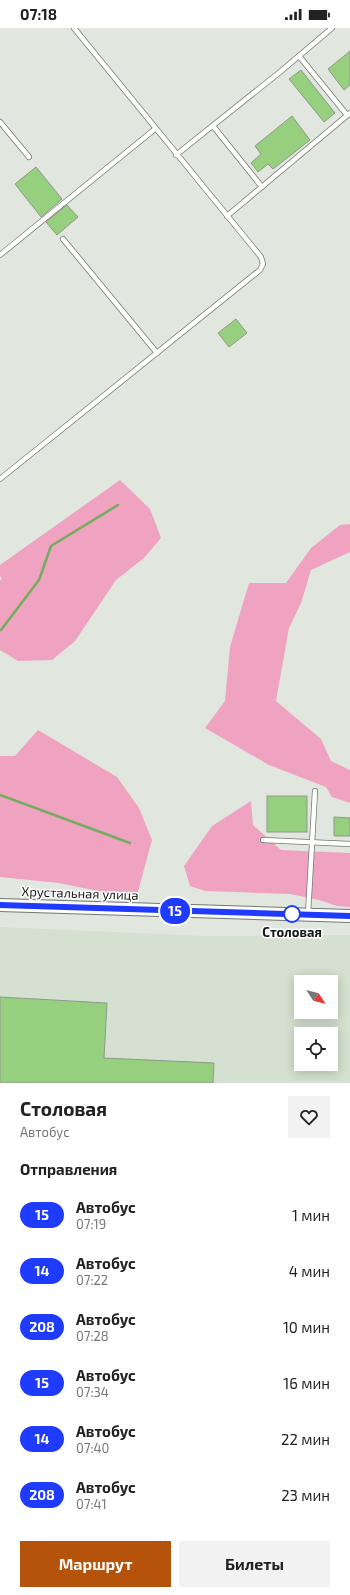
<!DOCTYPE html>
<html lang="ru">
<head>
<meta charset="utf-8">
<style>
  :root { --surface:#fff; --page:#f2f2f2; --text:#222; --muted:#767676; --accent:#b45309 }
  body { margin:0; font-family:"Exo 2",sans-serif; background:var(--page); color:var(--text); height:100vh; display:flex; flex-direction:column; font-size:15px; white-space:nowrap }
  * { box-sizing:border-box; margin:0 }
  p { font-size:13px; color:var(--muted) }
  .icon { flex:none; width:22px; height:22px; fill:none; stroke:currentColor; stroke-width:2; stroke-linecap:round; stroke-linejoin:round }
  .map { position:relative; height:1055px; overflow:hidden }
  .drawer { display:flex; flex-direction:column; background:var(--surface); flex:1 }
  .drawer>* { flex:none }
  .badge { padding:0 8px; border-radius:13px; font-size:14px; line-height:26px }
  .needle { width:26px; rotate:126deg }
  .buttons { position:absolute; left:294px; top:947px; display:grid; gap:8px }
  .buttons a { display:grid; place-items:center; width:44px; height:44px; border-radius:0px; background:var(--surface); box-shadow:0 2px 10px #0003; font-size:20px }
  .map>.badge { position:absolute; translate:-50% -50%; box-shadow:0 0 0 2px #fff }
  h2 { padding:0 20px; font-size:15px; line-height:36px }
  .round { display:grid; place-items:center; flex:none; width:42px; height:42px; border-radius:0px; background:var(--page) }
  .head { display:flex; align-items:center; justify-content:space-between; height:68px; padding:0 20px }
  h1 { font-size:19px; font-weight:700; line-height:30px }
  .primary-button { display:flex; gap:8px; margin-top:auto; padding:8px 20px }
  .primary-button a { flex:1; height:46px; border-radius:0px; background:var(--accent); color:#fff; font-size:16px; font-weight:700; line-height:46px; text-align:center }
  .primary-button a+a { background:var(--page); color:var(--text) }
  ul { padding:0; list-style:none }
  li { display:flex; align-items:center; gap:12px; height:56px; padding:0 20px }
  li div { flex:1 }
  li b { display:block; font-size:15px }
  li em { font-style:normal }
  li .badge { min-width:44px; font-weight:700; text-align:center }
  .status { display:flex; justify-content:space-between; align-items:center; height:28px; padding:0 20px; background:var(--surface); direction:ltr }
  .status svg { height:11px; fill:currentColor }
  .map>svg:first-child { display:block }
</style>
</head>
<body>
<div class="status"><b>07:18</b><svg viewBox="0 0 49 12"><path d="M0 12V9h3v3zM5 12V6h3v6zM10 12V3h3v9zM15 12V0h3v12zM26 1h20v11H26zM47 4h2v5h-2z"/></svg></div>
<div class="map">
<svg width="350" height="1055" viewBox="0 0 350 1055">
  <rect width="100%" height="100%" fill="#e1e7de"/>
  <path fill="#d4e0d0" fill-rule="evenodd" d="M0,899l205,9 145,-1v148h-350zM301,954h30v30h-30zM301,1006h30v30h-30z"/>
  <g fill="#efa3c1">
    <path d="M120,452l30,29 11,29 -17,20 -28,22 -41,61 -23,19 -34,1 -18,-11v-70l2,-1 -2,-3v-11z"/>
    <path d="M350,496v28l-39,18 -10,33 -12,25 -13,73 45,38 10,22 19,9v33l-18,-6 -6,-10 -57,-22 -64,-37 20,-27 5,-54 19,-64h37l25,-35 29,-23z"/>
    <path d="M38,702l79,47 22,31 13,32 -16,59 -77,-16 -59,-6v-121h15z"/>
    <path d="M251,773l2,24 28,25 69,3v54l-13,-1 -18,-6 -29,-6 -85,-3 -15,-5 -6,-20 28,-40z"/>
  </g>
  <g fill="none" stroke-linecap="round" stroke-linejoin="round">
    <g stroke="#74ac5d" stroke-width="2.5">
      <path d="M1,602l38,-50 12,-34 67,-41"/>
      <path d="M0,767l130,48"/>
    </g>
  </g>
  <g fill="#96d07f" stroke="#91978f">
    <path d="M350,23v34l-6,5 -16,-21z"/>
    <path d="M301,42l34,43 -11,9 -35,-43z"/>
    <path d="M292,88l18,24 -37,29 -5,-5 -10,8 -7,-9 10,-9 -6,-8z"/>
    <path d="M36,139l26,32 -21,18 -26,-33z"/>
    <path d="M67,177l11,12 -21,18 -11,-13z"/>
    <path d="M236,291l11,14 -18,14 -11,-14z"/>
    <rect x="267" y="768" width="40" height="36"/>
    <path d="M334,789l16,1v18h-16z"/>
    <path d="M0,969l107,6 -3,55 110,5 -1,20h-213z"/>
  </g>
  <g fill="none" stroke-linecap="round" stroke-linejoin="round">
    <defs>
      <g id="lane">
        <path d="M299,28l48,59"/>
        <path d="M0,94l29,35"/>
        <path d="M213,98l49,61"/>
        <path d="M176,127l104,-83 52,-44"/>
        <path d="M227,188l123,-103"/>
        <path d="M63,211l94,114"/>
        <path d="M0,227l155,-126"/>
        <path d="M0,451l260,-209 3,-6 -2,-7 -187,-229"/>
        <path d="M263,812l87,4"/>
        <path d="M308,886l7,-123"/>
      </g>
      <path id="secondary" d="M0,877l350,11"/>
    </defs>
    <use href="#lane" stroke="#727870" stroke-width="6"/>
    <use href="#secondary" stroke="#727870" stroke-width="14"/>
    <use href="#lane" stroke="#fff" stroke-width="4.5"/>
    <use href="#secondary" stroke="#fff" stroke-width="12"/>
  </g>
  <g fill="none" stroke-linecap="round" stroke-linejoin="round">
    <defs>
      <path id="line" d="M0,877l350,11"/>
    </defs>
    <use href="#line" stroke="#fff" stroke-width="9"/>
    <use href="#line" stroke="#1f3bff" stroke-width="6"/>
  </g>
  <circle fill="#fff" stroke="#1f3bff" stroke-width="2" cx="292" cy="886" r="8"/>
  <g text-anchor="middle" dominant-baseline="central" stroke-width="3" stroke-linejoin="round" paint-order="stroke">
    <g font-size="13" fill="#161815" stroke="#fff">
      <text transform="translate(80 865) rotate(2)">Хрустальная улица</text>
    </g>
    <g font-size="13" font-weight="bold" fill="#161815" stroke="#fff">
      <text x="292" y="904">Столовая</text>
    </g>
  </g>
</svg>
<div class="buttons">
<a><svg class="needle" viewBox="-14 -14 28 28"><path d="M0-13l5 13h-10z" fill="#e53935"/><path d="M0 13l5-13h-10z" fill="#767676"/></svg></a>
<a><svg class="icon" aria-label="locate" viewBox="0 0 24 24"><circle cx="12" cy="12" r="6"/><path d="M12 2v4M12 18v4M2 12h4M18 12h4"/></svg></a>
</div>
<b class="badge" style="left:175px;top:883px;background:#1f3bff;color:#fff">15</b>
</div>
<section class="drawer">
<div class="head"><div><h1>Столовая</h1><p>Автобус</p></div><a class="round"><svg class="icon" aria-label="heart" viewBox="0 0 24 24"><path d="M12 20l-8-8c-3-5 5-10 8-4 3-6 11-1 8 4z"/></svg></a></div>
<h2>Отправления</h2>
<ul>
<li><span class="badge" style="background:#1f3bff;color:#fff">15</span><div><b>Автобус</b><p>07:19</p></div><em>1 мин</em></li>
<li><span class="badge" style="background:#1f3bff;color:#fff">14</span><div><b>Автобус</b><p>07:22</p></div><em>4 мин</em></li>
<li><span class="badge" style="background:#1f3bff;color:#fff">208</span><div><b>Автобус</b><p>07:28</p></div><em>10 мин</em></li>
<li><span class="badge" style="background:#1f3bff;color:#fff">15</span><div><b>Автобус</b><p>07:34</p></div><em>16 мин</em></li>
<li><span class="badge" style="background:#1f3bff;color:#fff">14</span><div><b>Автобус</b><p>07:40</p></div><em>22 мин</em></li>
<li><span class="badge" style="background:#1f3bff;color:#fff">208</span><div><b>Автобус</b><p>07:41</p></div><em>23 мин</em></li>
</ul>
<div class="primary-button"><a>Маршрут</a><a>Билеты</a></div>
</section>
</body>
</html>
